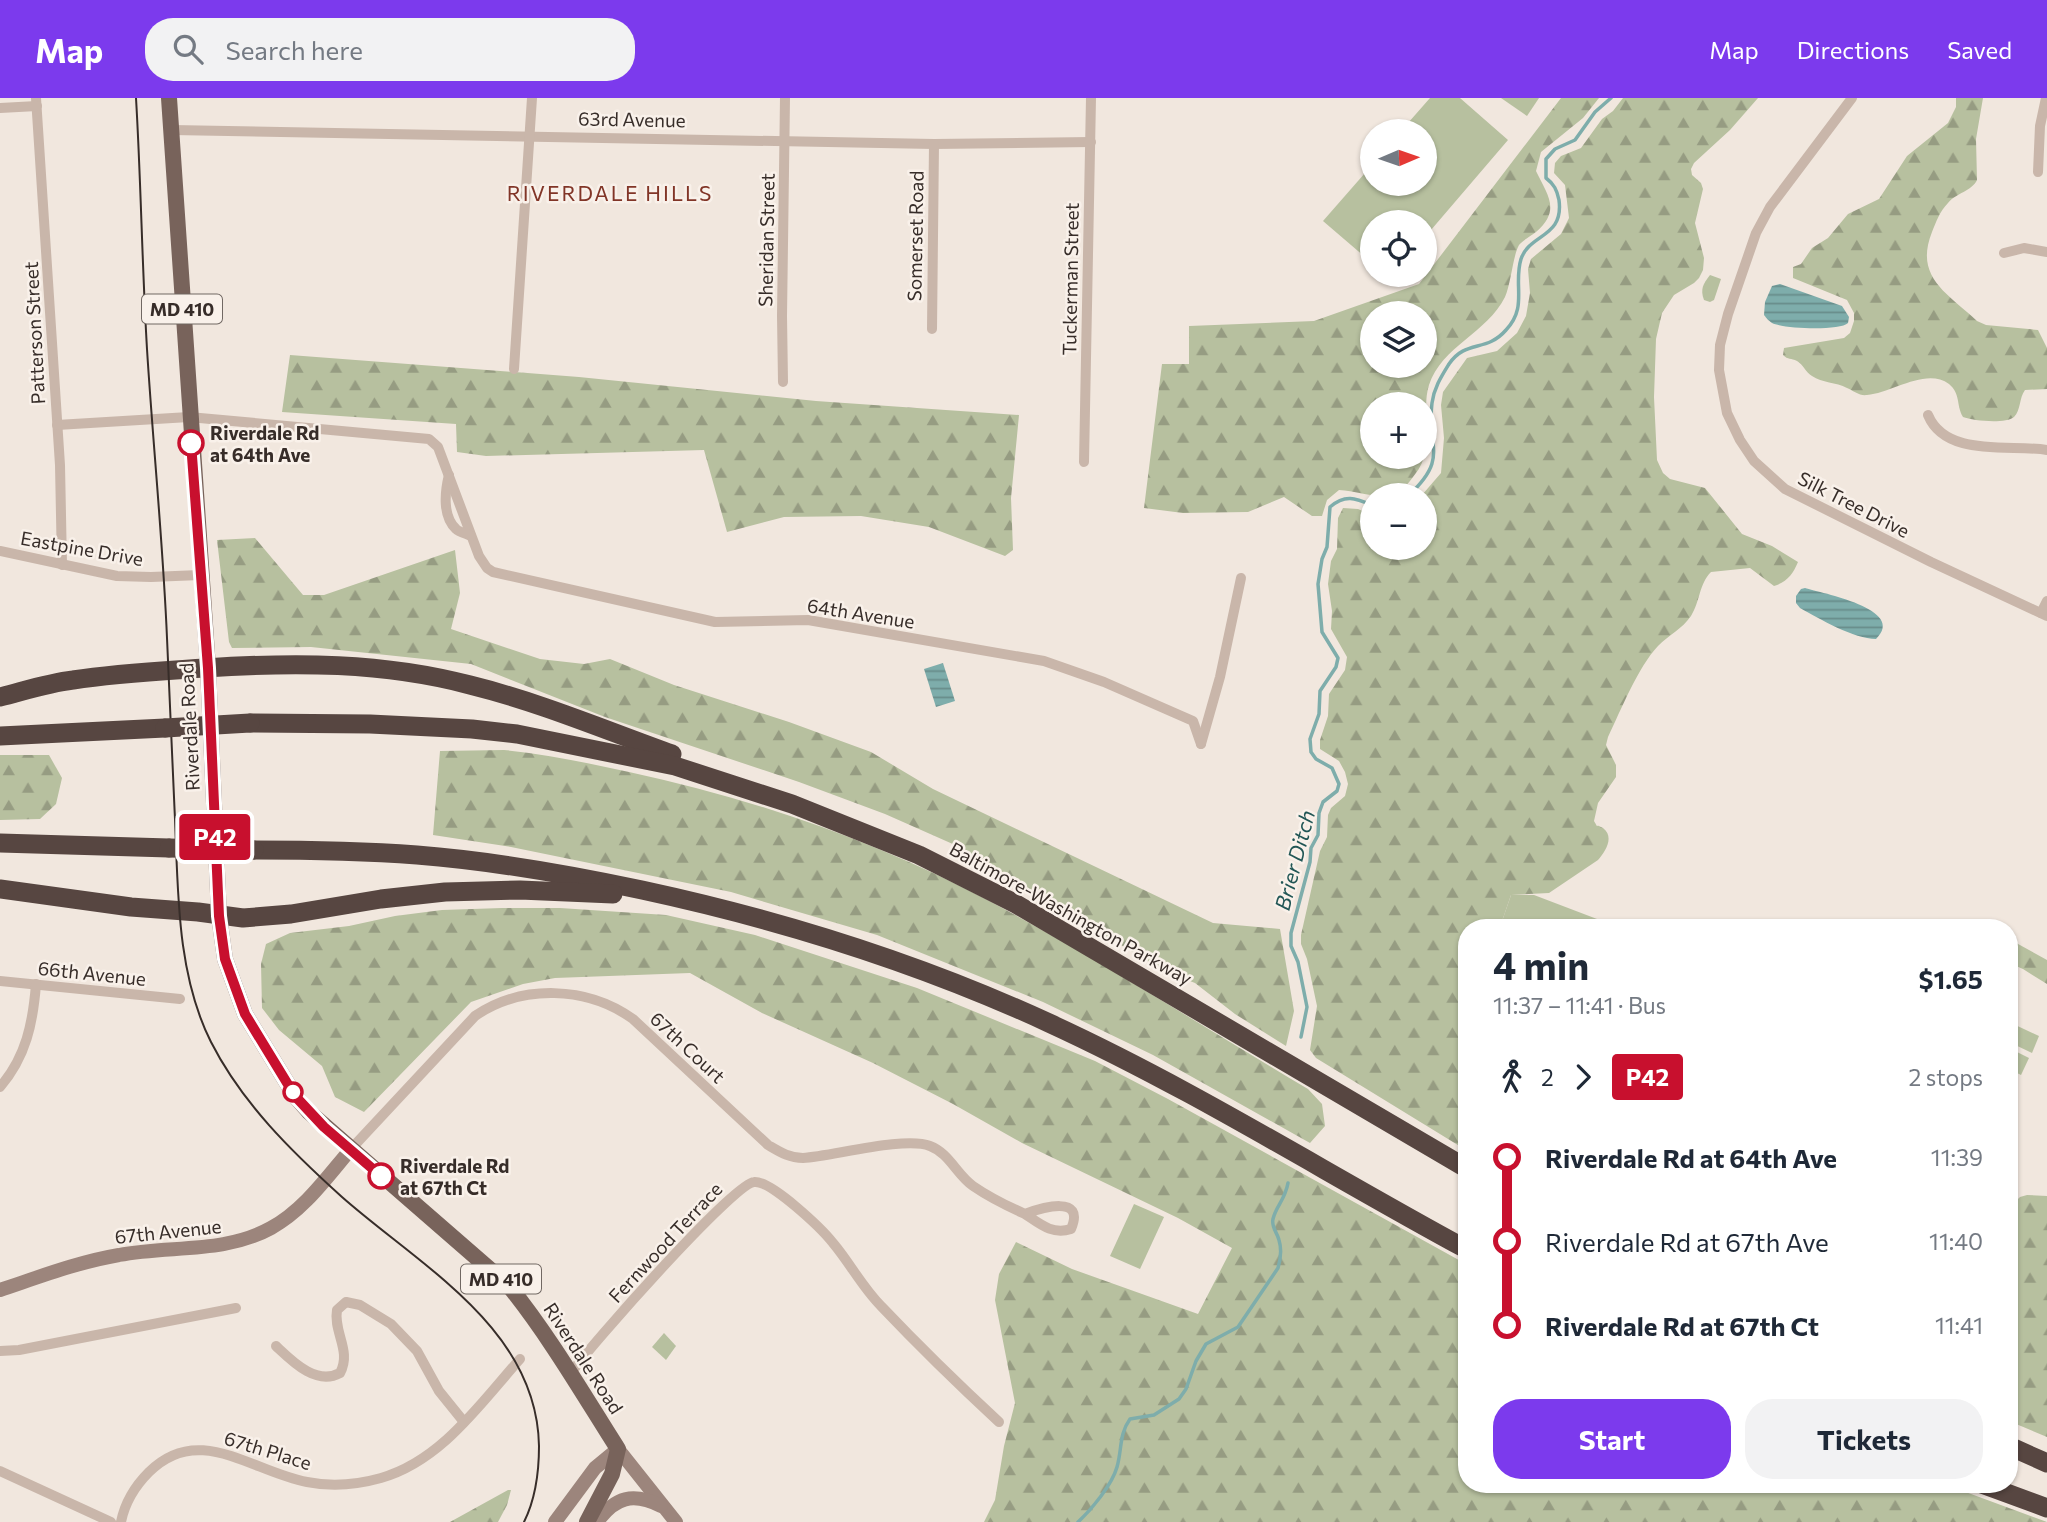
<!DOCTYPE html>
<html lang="en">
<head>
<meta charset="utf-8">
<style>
  :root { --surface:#fff; --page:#f2f2f3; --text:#1f2937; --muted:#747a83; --accent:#7c3aed }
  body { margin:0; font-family:Commissioner,sans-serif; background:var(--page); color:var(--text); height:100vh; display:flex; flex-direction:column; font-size:26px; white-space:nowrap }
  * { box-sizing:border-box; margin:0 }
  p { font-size:23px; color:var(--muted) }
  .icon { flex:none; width:38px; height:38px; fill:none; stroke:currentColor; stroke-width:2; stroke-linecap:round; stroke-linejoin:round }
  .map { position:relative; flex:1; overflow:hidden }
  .drawer { position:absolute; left:1458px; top:821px; width:560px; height:574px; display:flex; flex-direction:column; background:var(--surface); border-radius:28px; box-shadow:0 2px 5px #0004 }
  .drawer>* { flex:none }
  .badge { padding:0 14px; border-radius:5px; font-size:24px; line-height:46px }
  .needle { width:46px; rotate:88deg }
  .controls { position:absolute; left:1360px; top:21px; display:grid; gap:14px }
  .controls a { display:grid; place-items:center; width:77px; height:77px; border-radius:50%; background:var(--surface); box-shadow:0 2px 5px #0004; font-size:35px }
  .map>.badge { position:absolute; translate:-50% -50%; box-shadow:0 0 0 4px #fff }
  .legs { display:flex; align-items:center; gap:10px; height:77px; padding:0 35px; font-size:23px }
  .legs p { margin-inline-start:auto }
  .summary { display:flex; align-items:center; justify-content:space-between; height:119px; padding:0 35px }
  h1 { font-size:38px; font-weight:700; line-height:52px }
  .cta { display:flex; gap:14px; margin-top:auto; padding:14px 35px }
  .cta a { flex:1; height:80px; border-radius:28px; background:var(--accent); color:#fff; font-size:28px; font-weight:700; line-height:80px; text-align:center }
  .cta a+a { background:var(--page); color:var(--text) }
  ul { padding:0 35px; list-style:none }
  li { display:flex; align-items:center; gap:24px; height:84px; font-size:26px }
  li i { display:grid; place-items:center; width:10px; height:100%; margin:0 9px; background:currentColor }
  li i::after { content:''; width:18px; height:18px; margin:-9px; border:5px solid; border-radius:50%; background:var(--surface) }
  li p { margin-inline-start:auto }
  li:first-child i { background:linear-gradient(#0000 50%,currentColor 0) }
  li:last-child i { background:linear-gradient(currentColor 50%,#0000 0) }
  header { display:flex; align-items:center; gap:42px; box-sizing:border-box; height:98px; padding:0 35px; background:var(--accent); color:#fff }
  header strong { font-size:33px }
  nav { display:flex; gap:38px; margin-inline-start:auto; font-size:24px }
  .search { width:490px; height:63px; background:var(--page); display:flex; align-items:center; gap:18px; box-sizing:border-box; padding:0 24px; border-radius:28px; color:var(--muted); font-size:26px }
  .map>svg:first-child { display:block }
</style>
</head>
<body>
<header>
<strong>Map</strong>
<div class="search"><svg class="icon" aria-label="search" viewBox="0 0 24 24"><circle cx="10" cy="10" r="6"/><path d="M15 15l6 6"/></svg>Search here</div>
<nav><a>Map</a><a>Directions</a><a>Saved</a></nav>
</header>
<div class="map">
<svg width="2047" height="1424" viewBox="0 0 2047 1424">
  <defs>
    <pattern id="forest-firs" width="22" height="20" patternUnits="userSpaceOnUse" patternTransform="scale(1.75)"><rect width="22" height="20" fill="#b7c09f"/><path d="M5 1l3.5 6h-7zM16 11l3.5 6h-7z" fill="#969c82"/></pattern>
    <pattern id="water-rules" width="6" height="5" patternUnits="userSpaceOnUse" patternTransform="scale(1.75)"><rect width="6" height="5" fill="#7eadab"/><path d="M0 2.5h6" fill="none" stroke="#688d8b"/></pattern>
  </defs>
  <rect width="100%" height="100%" fill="#f1e7de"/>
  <g fill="url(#forest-firs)" fill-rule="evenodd">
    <path d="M1561,0h38l-16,20 -42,34 -5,19c12,25 25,39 0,61 -5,4 -13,8 -17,13 -6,10 -8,39 -14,52 -18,36 -63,49 -76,88 -7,22 2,47 -4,69l-1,-50h-52v53h52c-3,10 -7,15 -14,24 -20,25 -43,11 -71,9l-12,10 -5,16h-10l-28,-19 -36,15 -65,1 -39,-5 18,-144h27v-38l125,-5 105,-37zM1372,215h52v53h-52z"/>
    <path d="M1623,0h135l-28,32 -36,33 -3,6 1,6 9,8 2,6 -8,34 9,35 -1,12 -4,8 -5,5 -20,12 -12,18 -6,26 -2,58 3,63 6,13 7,6 35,9 37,46 30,12 26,16c-5,12 -11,20 -24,24l-24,-18 -39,4c-12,12 -11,30 -20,44 -9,13 -22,19 -33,30 -20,21 -37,64 -50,91l-2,8 10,20v12l-18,26 -4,18c6,10 -1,1 9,7 12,9 2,24 -5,32l-49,33 -38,2 -11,32 -34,1v222l-150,-92 -6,-8 7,-44 -10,-47 -6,-15v-9l19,-84 7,-14 1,-22 3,-7 14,-12 3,-12 -3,-12 -6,-11 -19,-12v-9l8,-24 1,-22 16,-24 2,-13 -16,-28 1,-18 -4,-27 3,-23 6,-12 1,-31 5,-10 15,1 14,6v33h52v-53h-2l19,-22 3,-35 -3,-33 2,-13 24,-34 30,-7 20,-18 9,-17 4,-23 -2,-24 3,-10 30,-25 8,-16 -4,-33 -11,-12 1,-10 6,-7 20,-8 21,-29 11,-8z"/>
    <path d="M1956,0h27l-7,41 1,41c-5,11 -21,13 -29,23 -8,8 -12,19 -16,29 -18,45 15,61 45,89l9,4 52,5 9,18v41l-22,1c-6,8 -4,20 -11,27 -8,7 -41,4 -51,0 -7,-12 -2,-23 -14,-33 -23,-17 -57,9 -82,11 -8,1 -13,-4 -20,-7 -11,-6 -25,-5 -35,-12 -6,-3 -9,-12 -15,-15 -6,-3 -9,-1 -14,-6l1,-7 60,-10 6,-5 4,-12v-8l-7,-13 -54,-22v-11l8,-3 11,-16 16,-10 20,-24 31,-15 28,-43 41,-33 8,-16z"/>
    <path d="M290,257l289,22 237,24 203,14 -8,83 2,52 -8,6 -76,-29 -68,-11 -77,1 -57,15 -23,-82 -218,6 -29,-4 -1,-28 -174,-12z"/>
    <path d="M255,440l48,57h21l131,-45 5,43 -9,36 89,30 44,5 26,-5 64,26 115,37 82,30 62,37 280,134 67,6 14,82 -8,35 -51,-32 -40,-31 -31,-12 -209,-126 -70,-31 -86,-32 -194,-65 -134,-53 -160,-17 -79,1 -3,-6 -12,-102z"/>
    <path d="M504,652c42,4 84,13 125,22 126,27 250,70 364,131 107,57 210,124 315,186l14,15 3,22 -15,17 -157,-88 -110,-53 -166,-67 -146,-43 -220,-45 -78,-12 7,-84z"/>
    <path d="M49,657l13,23 -6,26 -16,15 -40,1v-65z"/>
    <path d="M502,810h58l106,7 89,20 162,53 178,73 73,38 298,165v220h478l103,38h-1063l11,-22 9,-54 11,-43 -20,-103 4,-26 17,-32 56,27 126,45 34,-66 -54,-30 -156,-75 -69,-39 -80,-41 -111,-50 -72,-40 -135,5 -32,6 -52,18 -107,110 -29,-15 -13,-31 -43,-36 -17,-22 -1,-44 5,-20 24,-11 59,-7 46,-10 47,-6z"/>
    <path d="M2009,841l38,21v24l-24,-15 -14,-6z"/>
    <path d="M2027,1097l20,1v241l-38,-16v-213l11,-11z"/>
    <path d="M508,1392h3l-4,15 -9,17h-48z"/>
  </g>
  <g fill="#b7c09f">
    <path d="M1430,0h30l48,42 -83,97 -1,-15h-52v41l-49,-42 49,-56v19h52v-53h-23z"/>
    <path d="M1501,0h38l-12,18z"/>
    <path d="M1710,177l11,4 -7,21 -4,2 -6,-2c-4,-11 -1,-16 6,-25z"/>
    <path d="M1511,797h23l84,32h-118z"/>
    <path d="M2009,924l30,14 -7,17 -23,-11z"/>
    <path d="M2009,950l20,10 -8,17 -12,-6z"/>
    <path d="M1134,1106l30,13 -24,52 -30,-13z"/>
    <path d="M664,1235l12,13 -10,14 -14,-13z"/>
  </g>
  <g fill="url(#water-rules)">
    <path d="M1780,186l62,22 7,11 -1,6c-8,8 -64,6 -76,0 -4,-3 -5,-4 -8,-8l1,-13 7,-16z"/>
    <path d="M1805,490c16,5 103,21 71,51 -22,0 -56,-20 -76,-31l-4,-5v-7l5,-7z"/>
    <path d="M943,565l12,38 -19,6 -12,-38z"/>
  </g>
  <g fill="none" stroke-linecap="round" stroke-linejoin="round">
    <g stroke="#7eadab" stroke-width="3.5">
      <path d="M1409,397c41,-38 17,-48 23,-92 2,-15 9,-26 17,-39 17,-25 37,-11 57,-34 22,-23 7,-45 15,-71 9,-26 43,-21 38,-59 -2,-10 -5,-16 -13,-22v-19l9,-10 20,-9 20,-28 16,-14"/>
      <path d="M1301,939l6,-30 -9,-45 -7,-16v-13l19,-71 1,-14 7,-13 1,-22 4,-11 14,-11 2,-7 -7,-16 -16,-9 -5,-7 -1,-13 9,-25 1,-23 16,-24 2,-9 -16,-26 -4,-48 4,-25 5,-12 3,-40c15,-13 25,-9 42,-2"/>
      <path d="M1078,1424c13,-12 34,-37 39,-55 5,-17 2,-33 13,-48l24,-4 25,-16 7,-10 10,-28 10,-17 32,-17 40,-59c3,-10 4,-18 1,-28 -2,-8 -8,-13 -6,-21 3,-13 12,-19 15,-36"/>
    </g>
    <g stroke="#c9b6aa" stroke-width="10">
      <path d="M36,0l24,367 2,100"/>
      <path d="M1852,0l-82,109 -14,26 -28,81 -8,31 -1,25 8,43 13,27 14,21 31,28 146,73 116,54"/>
      <path d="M0,10l37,-2"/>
      <path d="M172,32l762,14 157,-2"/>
      <path d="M2038,74l2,-46 6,-28"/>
      <path d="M2004,155l20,-5 23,4"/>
      <path d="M932,231l2,-185"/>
      <path d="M514,271l18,-271"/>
      <path d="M783,284l-1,-66 3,-218"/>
      <path d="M1928,317c18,43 82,29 119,35"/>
      <path d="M57,327l132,-8 240,22 9,8 41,109 8,12 6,4 222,50 93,-2 236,41 60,21 89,39 8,23"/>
      <path d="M1084,364l7,-364"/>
      <path d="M449,377c-4,16 -7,41 7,54 3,3 11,5 15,7"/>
      <path d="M0,453l117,25 34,1 49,-2"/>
      <path d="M2041,515l6,-12"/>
      <path d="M1201,646l19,-67 21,-99"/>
      <path d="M0,883l180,18"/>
      <path d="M0,989c26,-30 33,-64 36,-103"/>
      <path d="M351,1051l124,-133c47,-32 112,-30 158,3l135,126c12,7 21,13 35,13 30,-2 102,-22 127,-12 19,7 27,29 43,40 16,11 34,20 52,28 16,-6 61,-20 46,15 -19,6 -31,-5 -46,-15"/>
      <path d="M276,1248c16,15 40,40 64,27 12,-22 -7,-41 -3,-63l9,-8 14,3 31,19 26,27 22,40 25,31"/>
      <path d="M0,1253l19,-1 217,-42"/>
      <path d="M571,1275c19,-27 162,-189 183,-191 17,-2 68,47 79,61 17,20 29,44 48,63 38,40 78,79 118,116"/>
      <path d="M0,1373l111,51"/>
      <path d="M121,1424c4,-20 14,-36 28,-50 50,-50 103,0 158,10 25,5 49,3 74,-4 60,-17 99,-74 139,-119"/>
    </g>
    <g stroke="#9c857c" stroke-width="14">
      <path d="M0,1192c39,-13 78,-28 119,-35 51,-10 105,-1 152,-27 33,-18 56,-51 80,-79"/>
      <path d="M555,1424l40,-54 23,-19 58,73"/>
      <path d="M597,1424c18,-25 36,-30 64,-16"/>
    </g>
    <path stroke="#78635b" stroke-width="16" d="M169,0l39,570 11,248 6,43 20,55 50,82 14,16 200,174c41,51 74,108 109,163l-6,25 -25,48"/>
    <g stroke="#574641" stroke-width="19">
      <path d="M0,599c24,-6 48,-14 73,-17 44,-7 88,-9 132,-12 89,-6 178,-6 265,17 69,17 135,45 202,69"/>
      <path d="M250,625l120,1 102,5 45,5 158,32 117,38 127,51 97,49 450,264"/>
      <path d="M0,638l165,-8"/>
      <path d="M0,745l169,5"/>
      <path d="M254,752c55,0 109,1 163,5 76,6 150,19 225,35 139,30 277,73 407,133 144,66 278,151 417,226"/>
      <path d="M0,791l131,18 67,5 45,6 48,-4 90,-15 64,-7 75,-2 93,4"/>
      <path d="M2009,1348l38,17"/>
      <path d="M1982,1386l65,24"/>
    </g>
    <path stroke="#372d29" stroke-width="2" d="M136,0c5,84 6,167 11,251 6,96 16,193 20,289 3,61 5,121 8,181 3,73 2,156 36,223 31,61 80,109 131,155 78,69 195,131 197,249 0,27 -3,52 -15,76"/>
    <g stroke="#574641" stroke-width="19">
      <path d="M165,630l85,-5"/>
      <path d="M169,750l85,2"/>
    </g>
  </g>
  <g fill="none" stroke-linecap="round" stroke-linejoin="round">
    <defs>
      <path id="line-1" d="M191,345l17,225 11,248 6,43 20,55 50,82 29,31 57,49"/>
    </defs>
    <use href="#line-1" stroke="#fff" stroke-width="16"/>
    <use href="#line-1" stroke="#c8102e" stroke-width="10"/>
  </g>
  <g fill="#fff" stroke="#c8102e" stroke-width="3.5">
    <circle cx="191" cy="345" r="12"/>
    <circle cx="293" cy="994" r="9"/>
    <circle cx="381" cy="1078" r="12"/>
  </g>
  <g text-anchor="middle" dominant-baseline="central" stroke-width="5" stroke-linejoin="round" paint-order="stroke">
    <g fill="#f9f1ea" stroke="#716863" stroke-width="2">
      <rect x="142" y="196.5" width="80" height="29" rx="5"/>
      <rect x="461" y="1166.5" width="80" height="29" rx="5"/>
    </g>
    <g font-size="18" font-weight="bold" fill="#372d29">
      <text x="182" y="211">MD 410</text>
      <text x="501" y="1181">MD 410</text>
    </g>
    <g font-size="19" fill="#372d29" stroke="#f9f1ea">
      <text transform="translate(632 21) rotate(1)">63rd Avenue</text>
      <text transform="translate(915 138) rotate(-89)">Somerset Road</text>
      <text transform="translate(766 142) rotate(-89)">Sheridan Street</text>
      <text transform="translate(1070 181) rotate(-89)">Tuckerman Street</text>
      <text transform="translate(34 235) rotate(-93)">Patterson Street</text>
      <text transform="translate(1854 406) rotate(27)">Silk Tree Drive</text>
      <text transform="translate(82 450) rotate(10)">Eastpine Drive</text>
      <text transform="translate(861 515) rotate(9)">64th Avenue</text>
      <text transform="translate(189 629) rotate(-93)">Riverdale Road</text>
      <text transform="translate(1071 815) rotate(29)">Baltimore-Washington Parkway</text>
      <text transform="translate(92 875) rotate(6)">66th Avenue</text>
      <text transform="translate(688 949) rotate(43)">67th Court</text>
      <text transform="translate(168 1133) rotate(-6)">67th Avenue</text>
      <text transform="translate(665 1144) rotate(-47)">Fernwood Terrace</text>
      <text transform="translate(584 1260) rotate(57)">Riverdale Road</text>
      <text transform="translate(268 1352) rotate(17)">67th Place</text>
    </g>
    <g font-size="19" font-weight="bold" fill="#372d29" stroke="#f9f1ea" text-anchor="start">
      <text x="210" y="334">Riverdale Rd<tspan x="210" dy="22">at 64th Ave</tspan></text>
      <text x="400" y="1067">Riverdale Rd<tspan x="400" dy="22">at 67th Ct</tspan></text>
    </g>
    <g font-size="21" letter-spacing="2" fill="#813527" stroke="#f9f1ea">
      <text x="610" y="94">RIVERDALE HILLS</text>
    </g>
    <g font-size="21" font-style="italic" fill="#215655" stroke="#f9f1ea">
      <text transform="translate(1294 762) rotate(-75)">Brier Ditch</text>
    </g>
  </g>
</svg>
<div class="controls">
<a><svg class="needle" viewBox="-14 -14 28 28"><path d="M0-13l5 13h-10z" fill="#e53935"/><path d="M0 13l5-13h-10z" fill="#747a83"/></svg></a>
<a><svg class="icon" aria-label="locate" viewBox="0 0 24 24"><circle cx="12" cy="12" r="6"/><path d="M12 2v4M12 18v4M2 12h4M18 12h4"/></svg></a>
<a><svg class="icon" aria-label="layers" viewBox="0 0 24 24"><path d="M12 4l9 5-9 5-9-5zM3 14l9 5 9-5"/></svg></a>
<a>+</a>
<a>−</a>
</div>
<b class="badge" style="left:215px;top:739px;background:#c8102e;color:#fff">P42</b>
<section class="drawer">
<div class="summary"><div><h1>4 min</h1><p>11:37 – 11:41 · Bus</p></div><b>$1.65</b></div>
<div class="legs"><svg class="icon" aria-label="walk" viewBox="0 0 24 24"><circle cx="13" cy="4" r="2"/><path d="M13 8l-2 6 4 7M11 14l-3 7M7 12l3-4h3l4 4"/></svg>2<svg class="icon" aria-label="forward" viewBox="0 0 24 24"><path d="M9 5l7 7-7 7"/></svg><b class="badge" style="background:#c8102e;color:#fff">P42</b><p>2 stops</p></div>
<ul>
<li><i style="color:#c8102e"></i><b>Riverdale Rd at 64th Ave</b><p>11:39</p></li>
<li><i style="color:#c8102e"></i><span>Riverdale Rd at 67th Ave</span><p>11:40</p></li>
<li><i style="color:#c8102e"></i><b>Riverdale Rd at 67th Ct</b><p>11:41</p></li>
</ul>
<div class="cta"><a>Start</a><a>Tickets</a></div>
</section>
</div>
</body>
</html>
